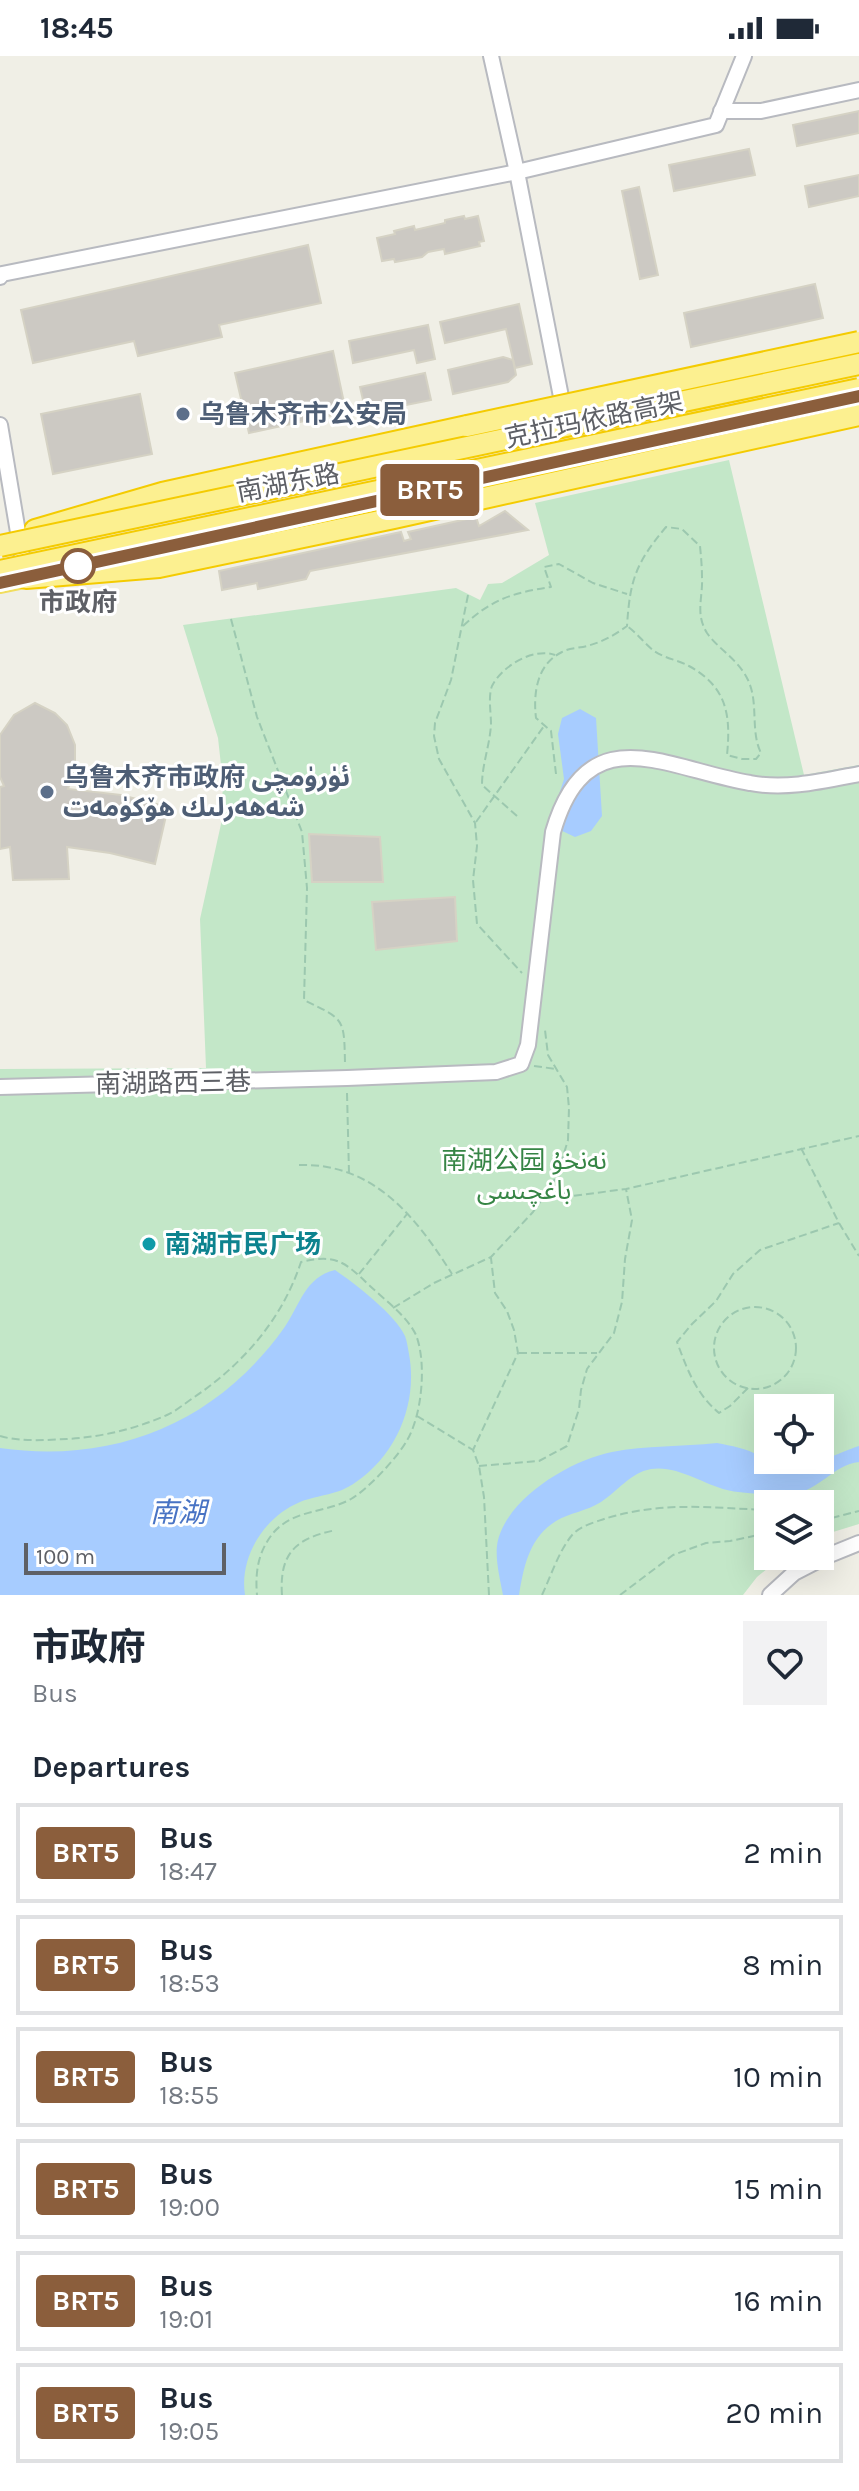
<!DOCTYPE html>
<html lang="en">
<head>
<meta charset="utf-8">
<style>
  :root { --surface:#fff; --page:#f2f2f3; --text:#1f2937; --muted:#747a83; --line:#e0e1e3 }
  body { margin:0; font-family:Karla,"Noto Sans Arabic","Noto Sans SC",sans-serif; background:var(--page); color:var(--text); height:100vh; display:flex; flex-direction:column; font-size:30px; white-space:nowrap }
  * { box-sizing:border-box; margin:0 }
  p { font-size:26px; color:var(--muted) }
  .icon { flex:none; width:44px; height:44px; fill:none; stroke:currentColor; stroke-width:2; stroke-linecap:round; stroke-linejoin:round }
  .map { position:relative; height:1539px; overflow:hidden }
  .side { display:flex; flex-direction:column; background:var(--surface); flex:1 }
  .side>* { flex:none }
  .badge { padding:0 16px; border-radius:6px; font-size:28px; line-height:52px }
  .buttons { position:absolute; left:754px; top:1338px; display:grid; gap:16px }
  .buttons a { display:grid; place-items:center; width:80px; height:80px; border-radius:0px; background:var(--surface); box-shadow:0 8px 32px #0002; font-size:40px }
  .scale { position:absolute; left:24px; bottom:20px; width:202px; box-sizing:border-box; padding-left:8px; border:4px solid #5e6066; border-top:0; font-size:22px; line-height:28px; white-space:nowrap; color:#5e6066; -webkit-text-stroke:6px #fff; paint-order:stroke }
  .map>.badge { position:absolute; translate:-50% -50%; box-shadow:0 0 0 4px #fff }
  h2 { padding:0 32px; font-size:30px; line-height:72px }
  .round { display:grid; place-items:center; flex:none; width:84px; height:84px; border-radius:0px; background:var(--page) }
  .overview { display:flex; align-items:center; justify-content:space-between; height:136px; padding:0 32px }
  h1 { font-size:38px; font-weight:700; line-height:60px }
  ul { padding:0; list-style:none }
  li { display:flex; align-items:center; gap:24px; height:100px; margin:0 16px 12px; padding:0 16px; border:4px solid var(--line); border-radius:0px }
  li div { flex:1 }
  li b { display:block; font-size:30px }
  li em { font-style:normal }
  li .badge { min-width:88px; font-weight:700; text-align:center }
  .status { display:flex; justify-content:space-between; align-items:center; height:56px; padding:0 40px; background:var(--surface); direction:ltr }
  .status svg { height:22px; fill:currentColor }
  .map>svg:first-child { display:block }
</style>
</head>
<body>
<div class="status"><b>18:45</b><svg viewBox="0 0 49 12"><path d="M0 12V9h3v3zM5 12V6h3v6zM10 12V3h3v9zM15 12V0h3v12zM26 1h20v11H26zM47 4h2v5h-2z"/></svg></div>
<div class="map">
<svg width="859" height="1539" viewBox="0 0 859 1539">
  <rect width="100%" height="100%" fill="#f0efe6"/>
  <path fill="#c3e7c8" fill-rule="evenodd" d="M729,404l75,315 55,-10v759l-39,12v-32h-52v52h15l-26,21 -14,18h-743v-526l206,-1 -6,-149 21,-95 2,-41 -5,-45 -35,-113 273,-37 24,12 8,-16 14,-1 47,-28 -14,-52zM768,1352h52v52h-52z"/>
  <g fill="#a7ccff">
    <path d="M580,653l16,9 6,98 -11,15 -16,6 -17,-8 -4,-19 10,-31 -6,-45 4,-16z"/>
    <path d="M335,1214c19,13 61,45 70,66 2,5 3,13 4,18 9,49 -12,100 -53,128 -19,14 -36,12 -56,20 -36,15 -61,55 -55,93h-245v-147c115,16 216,-25 284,-120 16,-23 21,-51 51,-58z"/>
    <path d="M717,1387c14,3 30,5 42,13 5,3 10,10 15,12 19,8 66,-16 85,-22v16c-26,3 -40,29 -65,31 -14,2 -53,1 -67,-3 -24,-6 -50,-25 -76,-21 -21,4 -33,22 -50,33 -14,9 -32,11 -45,19 -27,17 -32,45 -37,74h-16c-3,-16 -9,-39 -5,-55 11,-43 73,-80 114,-88 34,-7 70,-5 105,-9z"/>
  </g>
  <g fill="#ccc9c3" stroke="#d5d2c4" stroke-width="2">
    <path d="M859,55v22l-62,13 -4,-21z"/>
    <path d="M749,93l6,26 -81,16 -5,-26z"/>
    <path d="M859,119v21l-50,11 -4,-21z"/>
    <path d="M639,131l19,88 -18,4 -18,-88z"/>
    <path d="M464,160l1,3 13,-3 6,25 -5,1 1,4 -35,8 -1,-5 -16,3 -6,5 -27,5 -1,-3 -12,2 -5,-23 18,-4 -1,-3 20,-5 1,4 30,-7v-3z"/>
    <path d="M308,189l13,58 -102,22 3,12 -84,19 -4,-15 -101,22 -12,-53z"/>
    <path d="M815,228l8,34 -132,29 -7,-34z"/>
    <path d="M519,248l13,60 -17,4 -9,-39 -61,14 -5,-21z"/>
    <path d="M428,269l7,34 -18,4 -3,-13 -61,13 -4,-22z"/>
    <path d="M333,295l13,61 -97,21 -14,-60z"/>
    <path d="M503,301l10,3 3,15 -8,7 -55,12 -5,-24z"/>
    <path d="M425,317l6,27 -65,13 -6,-26z"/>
    <path d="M140,338l12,60 -99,20 -12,-60z"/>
    <path d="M505,455l23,19 -218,41 -4,8 -48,10 -1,-6 -35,7 -3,-19 182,-39 3,9 7,-2 -3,-7 68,-15 3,9z"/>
    <path d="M35,647l20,10 12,12 8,20v22l-7,22 53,6 47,12 -13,57 -45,-11 -43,-6 2,32 -56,1 -3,-33 -10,2v-62l4,-1 -4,-9v-42l14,-20z"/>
    <path d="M309,778l71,3 3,45h-71z"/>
    <path d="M455,841l2,44 -81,9 -4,-48z"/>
  </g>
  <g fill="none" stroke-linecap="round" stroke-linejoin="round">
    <defs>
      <g id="minor">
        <path d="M491,0l26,116 47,240"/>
        <path d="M721,55h40l98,-21"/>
        <path d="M0,221l2,-3 515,-102 199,-47 28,-69"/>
        <path d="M0,369l25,149"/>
        <path d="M0,1031l347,-9 149,-6 25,-8 7,-19 25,-213c34,-118 113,-63 197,-49 36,7 73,-2 109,-9"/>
        <path d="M770,1539l24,-22 33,-17 32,-13"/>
      </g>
      <g id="major">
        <path d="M76,511l296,-65"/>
        <path d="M0,527l39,-8"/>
      </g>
      <g id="highway">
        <path d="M35,474l127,-37 305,-67"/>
        <path d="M26,522l133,-11 235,-49 465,-103"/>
      </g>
    </defs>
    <use href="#minor" stroke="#b8bac0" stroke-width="18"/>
    <use href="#major" stroke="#f1dd5e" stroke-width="22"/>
    <use href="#highway" stroke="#f4cb01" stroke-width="24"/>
    <g stroke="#9cc8af" stroke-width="2" stroke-dasharray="8 4" stroke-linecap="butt">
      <path d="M468,539l-17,85 -16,43 -1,13 5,23 36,64 2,23 -4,34 4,44 45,49"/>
      <path d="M231,563l26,98 45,115 5,56 -3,112c41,20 40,18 41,63"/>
      <path d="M463,570c29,-27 49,-33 88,-39l-7,-20 15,-3 34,19 34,11"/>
      <path d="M556,718l-5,-43 -15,-13c-3,-25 1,-54 26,-66 7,-4 17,-4 25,-6 15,-4 28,-11 40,-20 3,-47 9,-63 39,-99l16,2 18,17c1,10 2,21 2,32 1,19 -7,36 5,55 11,16 31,26 41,47 11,23 2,51 13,73l-5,6h-14l-15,-4c4,-40 0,-68 -38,-89 -11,-6 -25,-8 -35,-15 -10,-8 -17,-18 -27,-25"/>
      <path d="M517,760l-35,-31c0,-21 8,-40 9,-61 0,-11 -3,-28 1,-38 10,-20 42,-39 63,-31"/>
      <path d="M476,766l68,-96"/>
      <path d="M534,1010l22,3"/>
      <path d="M347,1037l2,80"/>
      <path d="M801,1092l38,75 20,33"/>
      <path d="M299,1109c75,-2 117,52 153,109"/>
      <path d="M552,1131l20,9 54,-7 233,-53"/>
      <path d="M359,1218l48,-60"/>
      <circle cx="755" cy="1292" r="41"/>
      <path d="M393,1252l41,-25 57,-26 42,-45 18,-25 8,-17 9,-30 1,-32 -2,-21 -19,-32 -3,-25"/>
      <path d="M519,1297h78"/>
      <path d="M748,1332l-18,18 -11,7c-23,-19 -32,-44 -42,-71l15,-18 24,-23 17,-27 27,-24 79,-27"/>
      <path d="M417,1360l56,34"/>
      <path d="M0,1380c20,6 46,4 67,3 35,-2 68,-10 100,-24 9,-4 17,-11 26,-17 49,-33 89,-78 108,-136 35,-8 43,-1 69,24 15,14 37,30 46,49 11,28 6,82 -10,107 -10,17 -38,47 -55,57 -25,14 -56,10 -77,33 -16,19 -19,40 -17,63"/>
      <path d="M479,1410l60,-5 28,-15 12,-37 2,-19 6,-21 27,-36 8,-31 3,-43 7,-39 -6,-31"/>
      <path d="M820,1465l39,-10"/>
      <path d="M282,1539c-3,-43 15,-57 54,-65"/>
      <path d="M489,1539l-5,-98 -5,-31 -6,-16 45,-97 -4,-23 -7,-19 -12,-18 -4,-35"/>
      <path d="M542,1539c9,-19 17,-45 31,-61 9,-9 23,-12 34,-16 58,-17 103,-10 161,-8"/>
      <path d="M620,1539l53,-40 33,-12 24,-2 38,-8"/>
    </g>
    <use href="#minor" stroke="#fff" stroke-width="14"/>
    <use href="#major" stroke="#fffdac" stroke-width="18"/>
    <use href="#highway" stroke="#fcf090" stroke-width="20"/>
    <defs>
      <g id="highway-bridge">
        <path d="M467,370l392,-84"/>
        <path d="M0,490l859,-182"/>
        <path d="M0,515l859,-182"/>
      </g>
    </defs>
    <use href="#highway-bridge" stroke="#f4cb01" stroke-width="24" stroke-linecap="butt"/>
    <use href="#highway-bridge" stroke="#fcf090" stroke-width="20"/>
  </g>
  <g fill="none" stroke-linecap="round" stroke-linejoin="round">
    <defs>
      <path id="line" d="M0,527l859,-187"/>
    </defs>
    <use href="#line" stroke="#fff" stroke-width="18"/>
    <use href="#line" stroke="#8b5e3c" stroke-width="12"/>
  </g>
  <g fill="#5c6f8a" stroke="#fff" stroke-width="3">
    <circle cx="183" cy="358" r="8"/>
    <circle cx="47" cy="736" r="8"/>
  </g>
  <circle fill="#fff" stroke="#8b5e3c" stroke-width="4" cx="78" cy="510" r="16"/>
  <circle fill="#0f9aa8" stroke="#fff" stroke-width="3" cx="149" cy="1188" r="8"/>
  <g text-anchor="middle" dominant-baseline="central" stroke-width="6" stroke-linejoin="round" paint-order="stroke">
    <g font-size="26" font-weight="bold" fill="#4e5e75" stroke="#fff" text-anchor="start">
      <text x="199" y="358">乌鲁木齐市公安局</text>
      <text x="63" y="721">乌鲁木齐市政府 ئۈرۈمچى<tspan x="63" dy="30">شەھەرلىك ھۆكۈمەت</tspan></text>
    </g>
    <g font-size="26" fill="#5e6066" stroke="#fff">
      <text transform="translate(594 364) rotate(-12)">克拉玛依路高架</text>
      <text transform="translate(288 427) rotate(-11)">南湖东路</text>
      <text transform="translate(173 1027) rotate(-1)">南湖路西三巷</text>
    </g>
    <g font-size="26" font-weight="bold" fill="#5e6066" stroke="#fff">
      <text x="78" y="546">市政府</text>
    </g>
    <g font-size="26" fill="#368545" stroke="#fff">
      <text x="524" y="1104">南湖公园 نەنخۇ<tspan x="524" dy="30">باغچىسى</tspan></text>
    </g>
    <g font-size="26" font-weight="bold" fill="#0d838f" stroke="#fff" text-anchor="start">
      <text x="165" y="1188">南湖市民广场</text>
    </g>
    <g font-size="28" font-style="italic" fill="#4873c4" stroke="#fff">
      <text x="178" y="1456">南湖</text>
    </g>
  </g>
</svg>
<div class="buttons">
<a><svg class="icon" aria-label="locate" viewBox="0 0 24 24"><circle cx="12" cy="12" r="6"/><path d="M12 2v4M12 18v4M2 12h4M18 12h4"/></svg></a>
<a><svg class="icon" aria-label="layers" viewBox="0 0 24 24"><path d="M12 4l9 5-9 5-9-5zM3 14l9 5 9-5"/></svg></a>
</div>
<div class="scale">100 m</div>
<b class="badge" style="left:430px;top:434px;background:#8b5e3c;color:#fff">BRT5</b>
</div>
<section class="side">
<div class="overview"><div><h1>市政府</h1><p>Bus</p></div><a class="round"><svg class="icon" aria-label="heart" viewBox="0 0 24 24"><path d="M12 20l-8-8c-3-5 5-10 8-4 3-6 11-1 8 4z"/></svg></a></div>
<h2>Departures</h2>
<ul>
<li><span class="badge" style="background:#8b5e3c;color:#fff">BRT5</span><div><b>Bus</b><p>18:47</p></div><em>2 min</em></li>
<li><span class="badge" style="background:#8b5e3c;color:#fff">BRT5</span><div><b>Bus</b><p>18:53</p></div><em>8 min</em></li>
<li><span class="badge" style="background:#8b5e3c;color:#fff">BRT5</span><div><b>Bus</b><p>18:55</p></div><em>10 min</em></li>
<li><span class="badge" style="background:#8b5e3c;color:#fff">BRT5</span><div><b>Bus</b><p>19:00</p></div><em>15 min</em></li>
<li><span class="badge" style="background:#8b5e3c;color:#fff">BRT5</span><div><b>Bus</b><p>19:01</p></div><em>16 min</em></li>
<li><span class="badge" style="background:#8b5e3c;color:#fff">BRT5</span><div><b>Bus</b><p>19:05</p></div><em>20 min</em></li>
</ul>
</section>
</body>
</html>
